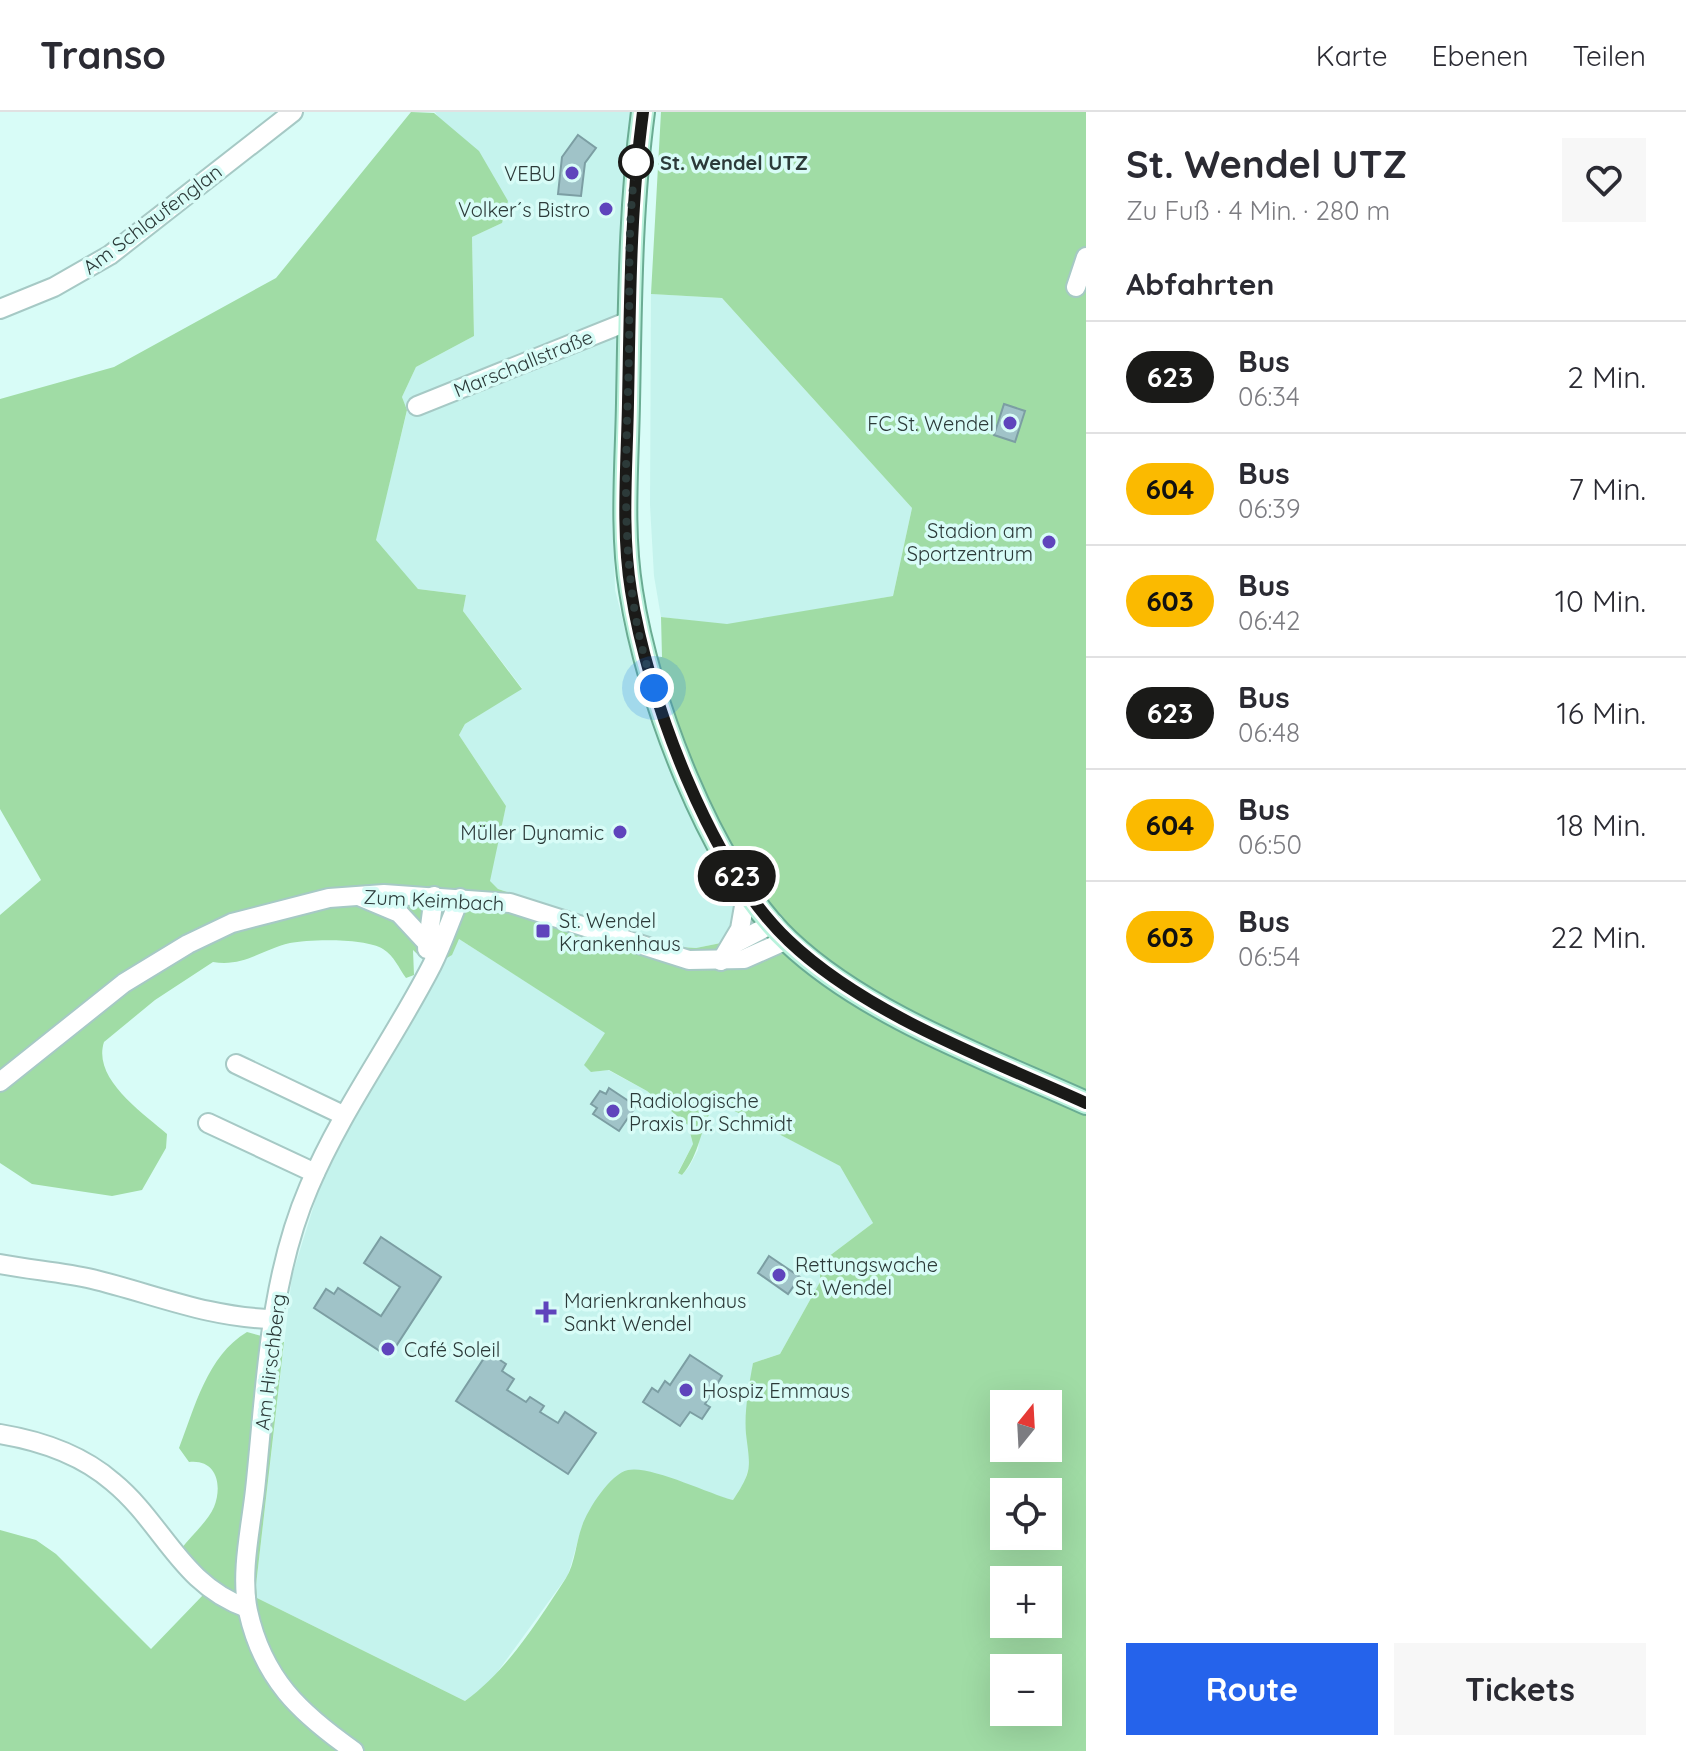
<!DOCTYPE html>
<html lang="de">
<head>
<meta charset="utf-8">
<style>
  :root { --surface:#fff; --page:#f7f7f7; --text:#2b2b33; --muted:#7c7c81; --line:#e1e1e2; --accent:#2563eb }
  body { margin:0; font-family:Quicksand,sans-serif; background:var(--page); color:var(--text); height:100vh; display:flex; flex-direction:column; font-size:30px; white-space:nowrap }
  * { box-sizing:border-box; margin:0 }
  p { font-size:26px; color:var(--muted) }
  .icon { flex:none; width:44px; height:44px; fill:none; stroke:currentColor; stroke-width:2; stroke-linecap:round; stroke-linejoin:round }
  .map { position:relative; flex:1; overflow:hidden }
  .panel { display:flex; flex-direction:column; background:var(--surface); width:600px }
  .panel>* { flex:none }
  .badge { padding:0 16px; border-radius:26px; font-size:28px; line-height:52px }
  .needle { width:52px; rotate:18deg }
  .controls { position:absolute; left:990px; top:1278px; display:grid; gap:16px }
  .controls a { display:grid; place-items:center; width:72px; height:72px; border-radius:0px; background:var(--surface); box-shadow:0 8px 32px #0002; font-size:40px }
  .you { position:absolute; width:40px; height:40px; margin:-20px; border:6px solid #fff; border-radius:50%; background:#1a73e8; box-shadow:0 0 0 12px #1a73e833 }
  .map>.badge { position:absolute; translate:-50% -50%; box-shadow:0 0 0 4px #fff }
  h2 { padding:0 40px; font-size:30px; line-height:72px }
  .round { display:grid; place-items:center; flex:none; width:84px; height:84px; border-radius:0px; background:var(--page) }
  .headline { display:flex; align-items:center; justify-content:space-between; height:136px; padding:0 40px }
  h1 { font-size:38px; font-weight:800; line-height:60px }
  .action { display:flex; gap:16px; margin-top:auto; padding:16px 40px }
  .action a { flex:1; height:92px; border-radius:0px; background:var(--accent); color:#fff; font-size:32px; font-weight:800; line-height:92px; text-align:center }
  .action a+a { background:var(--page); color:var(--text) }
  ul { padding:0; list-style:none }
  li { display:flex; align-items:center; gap:24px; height:112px; padding:0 40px; border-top:2px solid var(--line) }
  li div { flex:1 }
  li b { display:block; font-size:30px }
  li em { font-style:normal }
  li .badge { min-width:88px; font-weight:700; text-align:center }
  header { display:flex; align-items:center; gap:48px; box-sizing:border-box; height:112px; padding:0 40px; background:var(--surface); border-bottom:2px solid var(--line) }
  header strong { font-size:38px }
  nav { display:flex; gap:44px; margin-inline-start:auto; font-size:28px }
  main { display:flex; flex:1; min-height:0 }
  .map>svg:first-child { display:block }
</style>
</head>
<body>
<header>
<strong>Transo</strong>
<nav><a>Karte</a><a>Ebenen</a><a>Teilen</a></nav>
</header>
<main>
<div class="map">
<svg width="1086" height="1639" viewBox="0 0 1086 1639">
  <rect width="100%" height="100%" fill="#d8fcf7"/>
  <g fill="#c5f3ed">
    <path d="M435,0h196l-11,142 -7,262 2,74 18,70 78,197 29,60 -13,25 -31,6 -32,-2 -166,-57 -9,-8 17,-75 -47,-71 6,-11 57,-36 -59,-77 3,-16 -48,-6 -43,-48 32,-130 -5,-14 14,-30 58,-31 -2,-99 30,-14z"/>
    <path d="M651,182l71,4 190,210 -19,88 -166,29 -66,-8 -7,-41 -4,-71z"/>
    <path d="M459,827l147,94 -15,39 17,-2 39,21 41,34 5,19 -15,28 4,3 7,-8 9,-17 3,-24 13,-21 11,1 116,60 32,57 -53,40v19l-40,72 -27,9 -7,70 6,24 -8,26 -11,17 -29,-7 -121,30 -15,52 -80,110 -23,16 -208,-103 -1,-13 36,-309 26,-84 46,-98z"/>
  </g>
  <path fill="#a0dca5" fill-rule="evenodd" d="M411,0l23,1 45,38 29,50 -6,22 -30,14 2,99 -58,31 -14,30 5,13 -31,130 42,49 48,6 -3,16 59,78 -57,35 -6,11 47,71 -16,75 8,8 166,57 32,2 30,-6 14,-25 -29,-60 -78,-197 29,-3 -1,-40 66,7 166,-28 19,-88 -190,-210 -71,-4 10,-182h425v1639h-1086v-221l36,10 20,14 95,95 53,-55 -23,-45c10,-13 27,-28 33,-42 9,-23 2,-48 -25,-45l-10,-14c16,-41 28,-92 68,-116l37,10 -28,243 1,13 208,103c41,-29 73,-80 101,-123 9,-14 10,-36 16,-52 6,-17 28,-52 46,-56 22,-5 79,23 105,30 20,-30 17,-33 13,-66 -2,-22 3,-49 7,-71l27,-9 40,-72v-19l53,-40 -33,-57 -115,-60 -11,-1c-14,23 -14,49 -32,70l-4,-2 15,-29 -5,-19 -41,-34 -38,-21 -18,2 -7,-7 21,-32 -146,-94 -7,16 -21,12 -18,-17 1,25 -8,3c-8,-11 -11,-21 -23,-29 -17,-11 -73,-10 -93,-6 -29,7 -46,24 -77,19l-58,38 -51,42c-12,37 39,71 63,92l-1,14 -24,42 -30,6 -80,-12 -32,-21v-248l41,-35 -41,-71v-410l114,-32 162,-89zM1004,1292h44v44h-44zM1004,1380h44v44h-44zM1004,1468h44v44h-44zM1004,1556h44v44h-44z"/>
  <g fill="#a0c3c8" stroke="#7c9ea3" stroke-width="2">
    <path d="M578,23l18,13 -11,15 -4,33 -23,-2 4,-37z"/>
    <path d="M1004,292l21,7 -10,31 -21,-7z"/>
    <path d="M609,976l27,18 -17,25 -26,-17 4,-6 -6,-4 9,-13 6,3z"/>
    <path d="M381,1125l60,40 -52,80 -75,-49 12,-19 8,5 4,-6 43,28 19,-29 -36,-24z"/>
    <path d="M769,1144l31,21 -12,17 -30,-21z"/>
    <path d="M488,1240l18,12 -4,7 12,8 -7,11 19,12 4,-5 14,9 -4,6 18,11 7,-11 31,21 -28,41 -112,-73z"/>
    <path d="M690,1243l32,21 -17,28 5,3 -8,12 -12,-7 -10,14 -37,-24 9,-14 6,4 7,-11 5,4z"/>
  </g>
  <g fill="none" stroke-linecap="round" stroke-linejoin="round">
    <defs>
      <g id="minor">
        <path d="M1076,175l10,-30"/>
        <path d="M0,197l54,-22 56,-32 183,-143"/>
        <path d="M417,294l212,-85"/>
        <path d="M361,785l38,16 26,28"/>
        <path d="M732,833l42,-22"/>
        <path d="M427,837l7,-53"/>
        <path d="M721,849l19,-32 7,-40"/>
        <path d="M236,952l107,51"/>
        <path d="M0,970l124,-99 64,-39 44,-21 97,-25 55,-4 126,9 179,57 55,-1 43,-19"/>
        <path d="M208,1011l107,50"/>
        <path d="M0,1152c31,6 62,8 92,15 62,15 117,39 182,40"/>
        <path d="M0,1322c42,7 81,20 113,48 50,41 68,103 134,126"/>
        <path d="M354,1639c-54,-38 -91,-72 -106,-140 -8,-38 3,-84 7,-121 11,-101 13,-208 54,-303 33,-78 84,-146 123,-222 11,-22 18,-44 28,-67"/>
      </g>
      <path id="major" d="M643,0c-13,97 -13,193 -15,291 -1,61 -7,127 3,188 16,105 79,276 157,350 78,74 201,118 298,162"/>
    </defs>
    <use href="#minor" stroke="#a6c9c5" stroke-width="22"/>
    <use href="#major" stroke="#6aac93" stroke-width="26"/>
    <use href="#minor" stroke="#fff" stroke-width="18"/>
    <use href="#major" stroke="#b9f2dc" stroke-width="22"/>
  </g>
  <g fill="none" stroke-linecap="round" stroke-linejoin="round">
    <defs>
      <path id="line" d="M643,0c-13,97 -13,193 -15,291 -1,61 -7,127 3,188 16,105 79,276 158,350 78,74 200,118 297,162"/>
    </defs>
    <use href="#line" stroke="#fff" stroke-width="18"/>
    <use href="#line" stroke="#1a1a18" stroke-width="12"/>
    <path stroke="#2c3a39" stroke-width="8" stroke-dasharray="0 14.4" d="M636,50c-9,62 -6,126 -7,188 -2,113 -13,230 25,338"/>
  </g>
  <circle fill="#fff" stroke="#1a1a18" stroke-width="4" cx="636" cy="50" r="16"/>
  <g fill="#5f44bc" stroke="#d8fcf7" stroke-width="3">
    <circle cx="572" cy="61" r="8"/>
    <circle cx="606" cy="97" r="8"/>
    <circle cx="1010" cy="311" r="8"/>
    <circle cx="1049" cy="430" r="8"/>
    <circle cx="620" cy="720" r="8"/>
    <rect x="535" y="811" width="16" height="16" rx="4"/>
    <circle cx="613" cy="999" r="8"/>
    <circle cx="779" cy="1163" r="8"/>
    <path d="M542 1188h8v8h8v8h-8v8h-8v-8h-8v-8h8z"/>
    <circle cx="388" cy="1237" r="8"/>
    <circle cx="686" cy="1278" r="8"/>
  </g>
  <g text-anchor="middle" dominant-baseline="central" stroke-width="7" stroke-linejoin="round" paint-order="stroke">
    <g font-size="20" font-weight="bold" fill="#2c3a39" stroke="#d8fcf7" text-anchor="start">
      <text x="660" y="50">St. Wendel UTZ</text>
    </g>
    <g font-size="20" fill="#2c3a39" stroke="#d8fcf7" text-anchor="start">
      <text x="556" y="61" text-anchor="end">VEBU</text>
      <text x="590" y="97" text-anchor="end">Volker´s Bistro</text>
      <text x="994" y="311" text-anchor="end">FC St. Wendel</text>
      <text x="1033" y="418" text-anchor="end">Stadion am<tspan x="1033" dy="23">Sportzentrum</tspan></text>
      <text x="604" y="720" text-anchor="end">Müller Dynamic</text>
      <text x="559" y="808">St. Wendel<tspan x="559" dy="23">Krankenhaus</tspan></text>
      <text x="629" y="988">Radiologische<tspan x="629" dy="23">Praxis Dr. Schmidt</tspan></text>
      <text x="795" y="1152">Rettungswache<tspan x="795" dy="23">St. Wendel</tspan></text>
      <text x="564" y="1188">Marienkrankenhaus<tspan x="564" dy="23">Sankt Wendel</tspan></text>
      <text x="404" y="1237">Café Soleil</text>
      <text x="702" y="1278">Hospiz Emmaus</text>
    </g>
    <g font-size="20" fill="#2c3a39" stroke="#d8fcf7">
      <text transform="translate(152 107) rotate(-37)">Am Schlaufenglan</text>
      <text transform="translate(523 251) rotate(-22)">Marschallstraße</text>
      <text transform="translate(434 788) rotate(3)">Zum Keimbach</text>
      <text transform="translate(270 1250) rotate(-83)">Am Hirschberg</text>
    </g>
  </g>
</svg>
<div class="controls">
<a><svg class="needle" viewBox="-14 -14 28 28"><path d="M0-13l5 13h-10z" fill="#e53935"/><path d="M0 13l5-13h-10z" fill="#7c7c81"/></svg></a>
<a><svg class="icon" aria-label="locate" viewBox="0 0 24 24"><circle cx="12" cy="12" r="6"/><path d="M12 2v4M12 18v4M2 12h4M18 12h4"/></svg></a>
<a>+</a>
<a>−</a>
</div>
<div class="you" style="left:654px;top:576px"></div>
<b class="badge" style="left:737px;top:764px;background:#1a1a18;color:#fff">623</b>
</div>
<section class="panel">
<div class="headline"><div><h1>St. Wendel UTZ</h1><p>Zu Fuß · 4 Min. · 280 m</p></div><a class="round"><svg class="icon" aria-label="heart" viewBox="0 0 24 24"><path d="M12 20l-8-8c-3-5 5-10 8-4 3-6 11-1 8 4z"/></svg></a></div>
<h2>Abfahrten</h2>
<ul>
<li><span class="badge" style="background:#1a1a18;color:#fff">623</span><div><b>Bus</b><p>06:34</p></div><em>2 Min.</em></li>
<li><span class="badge" style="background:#fbba00;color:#111">604</span><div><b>Bus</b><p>06:39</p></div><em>7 Min.</em></li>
<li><span class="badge" style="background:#fbba00;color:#111">603</span><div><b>Bus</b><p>06:42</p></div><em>10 Min.</em></li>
<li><span class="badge" style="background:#1a1a18;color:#fff">623</span><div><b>Bus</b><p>06:48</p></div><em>16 Min.</em></li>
<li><span class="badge" style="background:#fbba00;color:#111">604</span><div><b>Bus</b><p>06:50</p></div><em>18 Min.</em></li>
<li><span class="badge" style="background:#fbba00;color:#111">603</span><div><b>Bus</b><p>06:54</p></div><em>22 Min.</em></li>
</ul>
<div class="action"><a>Route</a><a>Tickets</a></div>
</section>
</main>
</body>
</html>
